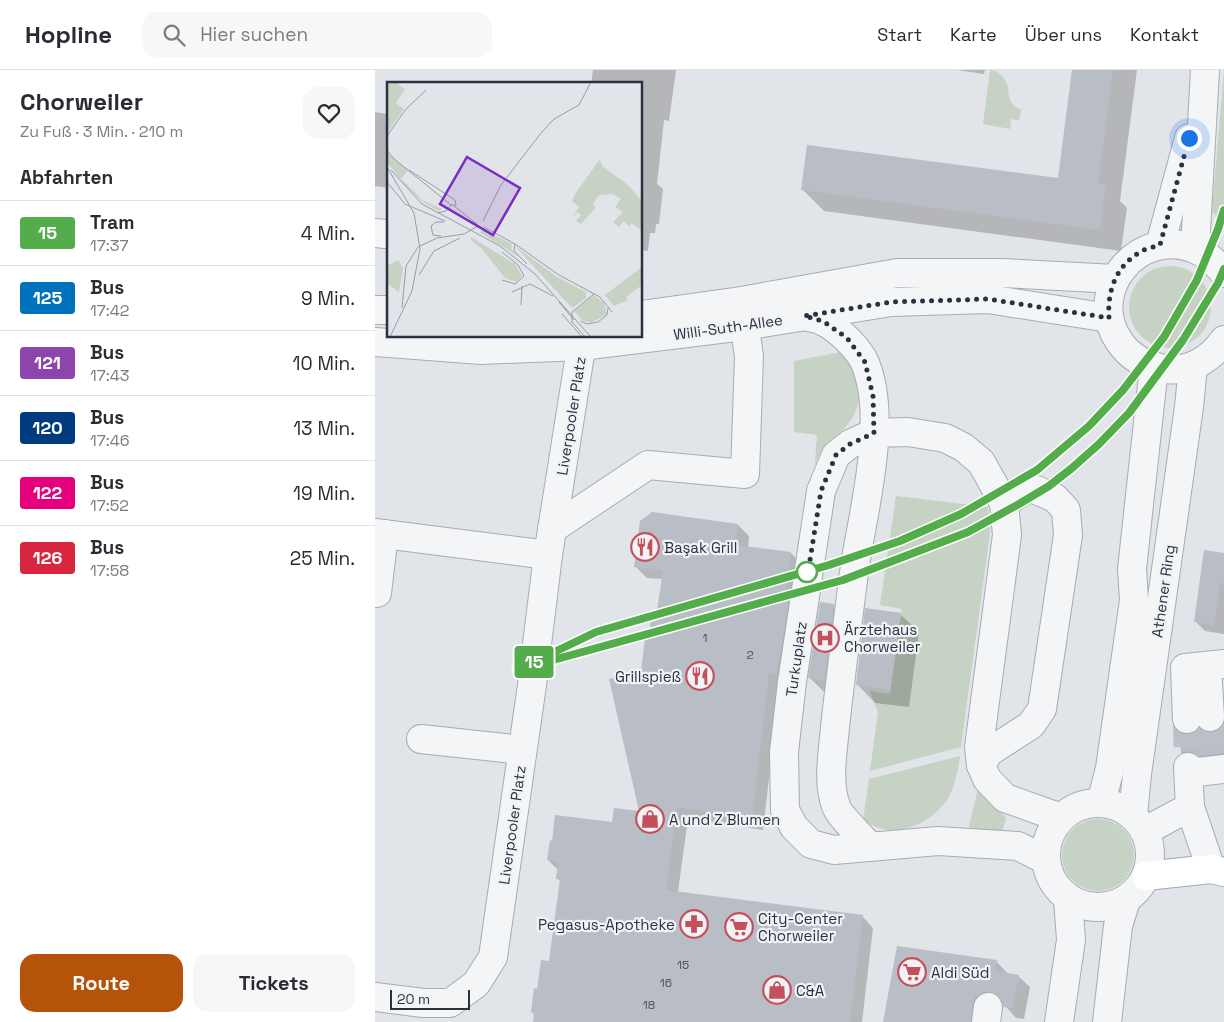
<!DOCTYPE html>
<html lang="de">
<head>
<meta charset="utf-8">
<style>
  :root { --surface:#fff; --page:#f7f7f7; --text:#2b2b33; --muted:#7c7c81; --line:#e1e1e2; --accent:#b45309 }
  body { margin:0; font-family:"Space Grotesk",sans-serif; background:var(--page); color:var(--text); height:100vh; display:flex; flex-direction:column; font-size:19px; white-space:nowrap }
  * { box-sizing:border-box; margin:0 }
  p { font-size:16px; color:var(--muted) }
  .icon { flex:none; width:28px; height:28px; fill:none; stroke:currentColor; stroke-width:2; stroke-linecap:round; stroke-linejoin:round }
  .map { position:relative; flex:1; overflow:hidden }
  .details { display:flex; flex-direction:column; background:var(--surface); width:375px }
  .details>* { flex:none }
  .badge { padding:0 10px; border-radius:4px; font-size:18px; line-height:32px }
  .scale { position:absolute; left:15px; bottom:12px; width:80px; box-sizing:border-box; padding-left:5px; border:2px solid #2b313f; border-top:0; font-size:14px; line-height:18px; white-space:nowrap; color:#2b313f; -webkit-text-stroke:4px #f0f2f6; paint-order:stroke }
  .you { position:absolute; width:25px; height:25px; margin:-12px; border:4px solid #fff; border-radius:50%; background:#1a73e8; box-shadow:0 0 0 8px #1a73e833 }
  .map>.badge { position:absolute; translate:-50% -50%; box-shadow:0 0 0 2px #fff }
  h2 { padding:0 20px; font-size:19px; line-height:45px }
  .round { display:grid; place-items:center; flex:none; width:52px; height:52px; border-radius:15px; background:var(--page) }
  .overview { display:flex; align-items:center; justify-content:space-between; height:85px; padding:0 20px }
  h1 { font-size:24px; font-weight:700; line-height:38px }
  .action { display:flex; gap:10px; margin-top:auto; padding:10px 20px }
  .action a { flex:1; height:58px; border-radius:15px; background:var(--accent); color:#fff; font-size:20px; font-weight:700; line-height:58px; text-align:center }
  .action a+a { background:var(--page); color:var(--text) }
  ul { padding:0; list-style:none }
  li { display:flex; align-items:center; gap:15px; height:65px; padding:0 20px; border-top:1px solid var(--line) }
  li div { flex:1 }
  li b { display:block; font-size:19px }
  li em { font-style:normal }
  li .badge { min-width:55px; font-weight:700; text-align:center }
  header { display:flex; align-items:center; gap:30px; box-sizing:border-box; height:70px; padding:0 25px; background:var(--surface); border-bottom:1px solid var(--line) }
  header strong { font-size:24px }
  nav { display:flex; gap:28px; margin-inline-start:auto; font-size:18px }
  .search { width:350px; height:45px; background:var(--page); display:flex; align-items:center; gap:12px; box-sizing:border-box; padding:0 18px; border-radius:15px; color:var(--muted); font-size:19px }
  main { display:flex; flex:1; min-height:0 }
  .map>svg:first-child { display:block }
</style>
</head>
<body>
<header>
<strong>Hopline</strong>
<div class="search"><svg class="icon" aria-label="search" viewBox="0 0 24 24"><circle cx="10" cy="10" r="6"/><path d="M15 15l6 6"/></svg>Hier suchen</div>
<nav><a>Start</a><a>Karte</a><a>Über uns</a><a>Kontakt</a></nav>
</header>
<main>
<section class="details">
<div class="overview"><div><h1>Chorweiler</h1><p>Zu Fuß · 3 Min. · 210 m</p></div><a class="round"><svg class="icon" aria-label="heart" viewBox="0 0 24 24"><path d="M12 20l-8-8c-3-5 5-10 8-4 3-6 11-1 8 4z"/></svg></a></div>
<h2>Abfahrten</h2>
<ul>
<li><span class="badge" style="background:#54ad4b;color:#fff">15</span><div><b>Tram</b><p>17:37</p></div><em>4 Min.</em></li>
<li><span class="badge" style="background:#0072bc;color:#fff">125</span><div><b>Bus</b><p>17:42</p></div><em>9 Min.</em></li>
<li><span class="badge" style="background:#8e44ad;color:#fff">121</span><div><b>Bus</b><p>17:43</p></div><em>10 Min.</em></li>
<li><span class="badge" style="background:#003b80;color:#fff">120</span><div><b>Bus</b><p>17:46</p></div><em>13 Min.</em></li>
<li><span class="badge" style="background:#e6007e;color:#fff">122</span><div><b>Bus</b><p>17:52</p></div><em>19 Min.</em></li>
<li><span class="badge" style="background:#d7263d;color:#fff">126</span><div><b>Bus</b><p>17:58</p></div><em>25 Min.</em></li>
</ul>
<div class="action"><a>Route</a><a>Tickets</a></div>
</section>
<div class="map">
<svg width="849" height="952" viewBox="0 0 849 952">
  <rect width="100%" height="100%" fill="#e1e4e9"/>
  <g fill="#c6d2c3">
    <path d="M615,0c9,0 16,9 18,18 1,4 0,8 2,12 2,5 6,7 11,10l-2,10 -8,-1 -1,10 -27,-5z"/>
    <path d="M849,0v156l-12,-15z"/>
    <circle cx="795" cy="237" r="41"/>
    <path d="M471,281c14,23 20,51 2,73 -6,8 -14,12 -21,19 -5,5 -8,14 -12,20l2,-28 -23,-3v-71z"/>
    <path d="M521,426l92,11 2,26 -29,214 -91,24 8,-59 -8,-21 20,3 12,-85 -22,-4z"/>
    <path d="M585,686c-2,13 -4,26 -10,38 -10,21 -37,38 -61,36 -10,-1 -18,-5 -26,-10l6,-41z"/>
    <path d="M603,719l28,29 -6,19 -28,-4 -3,-7z"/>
    <circle cx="723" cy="785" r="36"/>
  </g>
  <g fill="#0003">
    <path d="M218,0h83l-7,51 -5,-1 -7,64 6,5 -4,35h-3l-1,9h-5l-2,18 -7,-1v-166h-50z"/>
    <path d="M582,0h28l-1,4z"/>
    <path d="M698,0h64l-17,131 7,7 -6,43 -297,-40 -22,-22 257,-9z"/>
    <path d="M13,40h1v78l-14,-2v-74l12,2z"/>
    <path d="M363,455l11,11 -1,12 43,5 11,12 -22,119 -17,146 -75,-12 -10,74 184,24 11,12 -11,94h-328l1,-7 -3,-3 18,-49 11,-81 -4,-4 1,-8 -10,-10 65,-36 28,-11 1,-140 16,-62 4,-32 -15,-1 -12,-12z"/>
    <path d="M849,485v79l-19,-3 -10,-10z"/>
    <path d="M459,535l18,18 -24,73 -18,-18z"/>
    <path d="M525,544l19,18 -10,75 -34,-4 -18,-19z"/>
    <path d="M849,656v32l-19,2 -4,-3 -8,-1 -6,2 -5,-5 -1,-19 7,2 15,-4 7,2 9,-3z"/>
    <path d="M621,891l12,13 10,2 12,11 -6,32 -8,-1 -14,-16 -8,1 -11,19h-99z"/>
  </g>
  <g fill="#b9bdc5">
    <path d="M697,0h41l-15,114 8,1 -6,45 -299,-40 6,-45 251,33z"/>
    <path d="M277,442l86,12 -2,21 55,7 -6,45h4l-12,77 -8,-1 -17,146 -75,-12 -11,83 197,25 -13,107h-317l1,-9 -3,-1 3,-24 3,1 4,-29 8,1 11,-82h-4l2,-17 -11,-2 3,-20 2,1 3,-26 57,7 2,-14 25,3 -30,-132 32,-7 4,-34h3l4,-24 5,-3 6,-41 -29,-3 6,-46z"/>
    <path d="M829,480l20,3v30h-4l-6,42 -20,-3z"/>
    <path d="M445,532l14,2 -9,77 -17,-3z"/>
    <path d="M490,538l36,5 -11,77 -34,-5z"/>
    <path d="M849,654v30l-25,2 -4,-3 -7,-2 -7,2 -1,-20 8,2 7,-3 4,-4 4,3 8,1 8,-2z"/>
    <path d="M522,876l100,14 -2,11 24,4 -6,33 -10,-1 -1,-6 -4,-6 -8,-3 -8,1 -7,5 -2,7 -2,17h-88z"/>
  </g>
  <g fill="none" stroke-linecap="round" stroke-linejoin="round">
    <g stroke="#bdc0c7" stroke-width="28" stroke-dasharray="28 14" stroke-linecap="butt">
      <path d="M835,647l2,49"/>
      <path d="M812,649l1,48"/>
    </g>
    <defs>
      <g id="minor">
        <path d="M0,163l10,1"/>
        <path d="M785,175l29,-107"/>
        <path d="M820,179l10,-179"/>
        <path d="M849,203c-8,-10 -17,-19 -29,-24 -56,-23 -110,42 -76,92 11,17 27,25 47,28 24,3 45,-10 58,-29"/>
        <path d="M0,240h14"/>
        <path d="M266,245l100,-14 156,-28h105l113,6"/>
        <path d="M429,246c6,2 13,2 18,5 15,6 37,28 43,42 23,55 -1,145 -10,202 -7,54 -14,108 -20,162 -2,25 -8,55 1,79 3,10 26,31 34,41"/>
        <path d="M0,272l106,8 100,-4 163,-20 147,-24 97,-3 121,19"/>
        <path d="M177,459l96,-64 97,9 4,-118 -7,-48"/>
        <path d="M0,463l173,22"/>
        <path d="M2,523l7,-59"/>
        <path d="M832,596l3,51"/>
        <path d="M812,649l-2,-51 39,-4"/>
        <path d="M46,669l101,11"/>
        <path d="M606,695l8,-13 42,-27 11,-16 26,-174 -2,-25 -11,-12 -26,-11 -25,16"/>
        <path d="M814,703l35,-4"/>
        <path d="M726,733l9,-35 24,-168 -2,-31 22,-202"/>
        <circle cx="723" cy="785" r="52"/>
        <path d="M815,737l21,62"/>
        <path d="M758,746l4,-42 52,-367 4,-41"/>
        <path d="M770,761l45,-24 -2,-40"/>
        <path d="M671,790l-28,-14 -80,-5 -104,9 -23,-6 -17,-17 -9,-17 -1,-58 8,-70 29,-191 15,-36 14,-11 24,-11 34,-1 37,6 18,9 18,15 23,41 3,32 -28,212 2,18 6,14 18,19 56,20"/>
        <path d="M0,927l48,6h27l26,-19 17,-27 39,-272 16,-130 35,-219"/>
        <path d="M611,952l2,-15"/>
        <path d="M684,952l12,-82 -3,-42"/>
        <path d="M732,952l11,-96 8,-26"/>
      </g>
      <path id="major" d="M771,806l65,-7 13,3"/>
    </defs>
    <use href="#minor" stroke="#a7abb3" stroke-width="30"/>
    <use href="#major" stroke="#a1a8b3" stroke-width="30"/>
    <use href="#minor" stroke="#f3f5f7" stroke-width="28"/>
    <use href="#major" stroke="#fff" stroke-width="28"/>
  </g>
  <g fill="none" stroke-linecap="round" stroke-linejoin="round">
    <defs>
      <path id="line" d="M849,140l-6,19 -21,51 -33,57 -41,53 -34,36 -52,44 -76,44 -61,27 -71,24 -233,67 -79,38 326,-90 125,-48 51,-28 30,-18 23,-18 27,-24 30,-31 54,-73 35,-57 6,-14"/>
    </defs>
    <use href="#line" stroke="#fff" stroke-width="11"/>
    <use href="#line" stroke="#54ad4b" stroke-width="8"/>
    <path stroke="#2b313f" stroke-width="5" stroke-dasharray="0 9" d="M432,502v7l14,-88 15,-36 14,-11 24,-11 -1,-37 -8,-34 -18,-24 -24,-17 -19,-5 87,-14 97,-3 121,19c-2,-27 7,-53 33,-67 5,-3 12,-4 18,-6l29,-107"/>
  </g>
  <defs>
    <symbol id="restaurant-ring" viewBox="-11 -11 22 22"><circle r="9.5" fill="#f0f2f6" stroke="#c4505c" stroke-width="1.5"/><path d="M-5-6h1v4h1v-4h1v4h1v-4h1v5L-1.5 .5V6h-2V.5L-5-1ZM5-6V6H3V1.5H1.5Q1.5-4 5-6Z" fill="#c4505c"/></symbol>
    <symbol id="hospital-ring" viewBox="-11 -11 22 22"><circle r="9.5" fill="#f0f2f6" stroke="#c4505c" stroke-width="1.5"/><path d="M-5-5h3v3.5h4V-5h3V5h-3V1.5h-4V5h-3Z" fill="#c4505c"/></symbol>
    <symbol id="shop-ring" viewBox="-11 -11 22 22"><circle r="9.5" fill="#f0f2f6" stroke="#c4505c" stroke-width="1.5"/><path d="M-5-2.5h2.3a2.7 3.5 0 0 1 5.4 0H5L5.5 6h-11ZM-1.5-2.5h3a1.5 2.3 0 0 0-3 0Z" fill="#c4505c"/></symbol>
    <symbol id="pharmacy-ring" viewBox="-11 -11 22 22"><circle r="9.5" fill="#f0f2f6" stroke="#c4505c" stroke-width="1.5"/><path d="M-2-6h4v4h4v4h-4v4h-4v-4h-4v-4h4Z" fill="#c4505c"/></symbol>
    <symbol id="supermarket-ring" viewBox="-11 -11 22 22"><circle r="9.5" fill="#f0f2f6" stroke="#c4505c" stroke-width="1.5"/><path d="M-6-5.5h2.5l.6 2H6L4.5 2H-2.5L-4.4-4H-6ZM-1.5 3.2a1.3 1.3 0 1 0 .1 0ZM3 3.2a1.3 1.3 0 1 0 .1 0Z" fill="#c4505c"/></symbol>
  </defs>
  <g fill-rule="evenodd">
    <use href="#restaurant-ring" x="254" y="461" width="32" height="32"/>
    <use href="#hospital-ring" x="434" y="552" width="32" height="32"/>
    <use href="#restaurant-ring" x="309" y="590" width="32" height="32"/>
    <use href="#shop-ring" x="259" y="733" width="32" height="32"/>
    <use href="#pharmacy-ring" x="303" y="838" width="32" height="32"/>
    <use href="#supermarket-ring" x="348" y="841" width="32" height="32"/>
    <use href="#supermarket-ring" x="521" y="886" width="32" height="32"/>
    <use href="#shop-ring" x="386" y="904" width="32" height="32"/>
  </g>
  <circle fill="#fff" stroke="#54ad4b" stroke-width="2.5" cx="432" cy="502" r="10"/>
  <g text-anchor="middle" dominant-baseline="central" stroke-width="4.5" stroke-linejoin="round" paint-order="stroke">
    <g font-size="12" fill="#4e5460">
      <text x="330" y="568">1</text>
      <text x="375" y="585">2</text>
      <text x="308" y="895">15</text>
      <text x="291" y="913">16</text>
      <text x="274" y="935">18</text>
    </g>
    <g font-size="15" fill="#2b313f" stroke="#f0f2f6">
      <text transform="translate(353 257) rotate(-8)">Willi-Suth-Allee</text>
      <text transform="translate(196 346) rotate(-81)">Liverpooler Platz</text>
      <text transform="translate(788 521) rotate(-82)">Athener Ring</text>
      <text transform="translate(421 589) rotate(-82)">Turkuplatz</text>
      <text transform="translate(137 755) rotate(-82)">Liverpooler Platz</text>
    </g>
    <g font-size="15" fill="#2b313f" stroke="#f0f2f6" text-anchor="start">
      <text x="289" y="477">Başak Grill</text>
      <text x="469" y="559">Ärztehaus<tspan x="469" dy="17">Chorweiler</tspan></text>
      <text x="306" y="606" text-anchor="end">Grillspieß</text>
      <text x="294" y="749">A und Z Blumen</text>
      <text x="383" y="848">City-Center<tspan x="383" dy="17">Chorweiler</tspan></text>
      <text x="300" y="854" text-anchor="end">Pegasus-Apotheke</text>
      <text x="556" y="902">Aldi Süd</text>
      <text x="421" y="920">C&amp;A</text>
    </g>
  </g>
  <g transform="translate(12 12)">
    <rect width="255" height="255" fill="#e1e4e9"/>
    <path d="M0,0h13l-2,3 7,4 -9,14 8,6 -17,24zM0,71l21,17 -7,9 23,22 18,8 -3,2 -16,-9 -17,-16 -19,-24zM213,77l2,7 26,19 14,16v30l-10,-8 -3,3 -5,-5 -5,6 -6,-5 10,-10 -8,-5 6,-8 -8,-5 -14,1 -6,9 3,3 -15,17 -5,-3 5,-6 -4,-3 -5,5 7,-10 -7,-6 3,-7zM98,148l27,14 -1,5 10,9 -42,-26zM84,155l44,27 7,12 -6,6 -11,-4 -22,-28 -12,-10zM128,164l42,31 29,15v6l-14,10zM11,178l5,8 -4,24 -12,-9v-17zM255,185v18l-16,12 2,3 -14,6 -9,-11zM207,213l10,8 3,11 -16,9 -9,-3 -8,-9z" fill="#c6d2c3"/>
    <path fill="none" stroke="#989ca5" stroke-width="1" d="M0,54l19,-27 20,-19M0,68l6,8 58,47h5l-1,-5 -46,-30M0,85l27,46 6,36 -8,42 -22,46M4,88l31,34 78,42 35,28 56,63M0,100l18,22 40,17M67,124l23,18M50,131l9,-2 5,-6M96,139l18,-36 40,-52 13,-14 25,-14 12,-23M97,145l31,17 44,31 41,22 12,15M54,154l-8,-1 -2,-9 5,-4h8M128,162l-1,7 13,13M32,193l15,-24 26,-13M115,198l13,4 9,-8 -6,-11 -16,-13M125,210l18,-8 23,12M172,220l15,18M134,223l1,-19M15,226l4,-42 12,-19 19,-9 27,-4 14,-8M175,232l20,23M194,239l6,3 11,-2M211,240l9,-7 1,-7M198,255l-13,-15v-10l22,-18"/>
    <path fill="#7b2cbf" fill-opacity="0.15" stroke="#7b2cbf" stroke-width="2.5" d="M80,75l53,31 -27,47 -53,-31z"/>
    <rect width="255" height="255" fill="none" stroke="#2b313f" stroke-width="2.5"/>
  </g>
</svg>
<div class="scale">20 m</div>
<div class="you" style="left:814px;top:68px"></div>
<b class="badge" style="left:159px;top:592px;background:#54ad4b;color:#fff">15</b>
</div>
</main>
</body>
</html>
